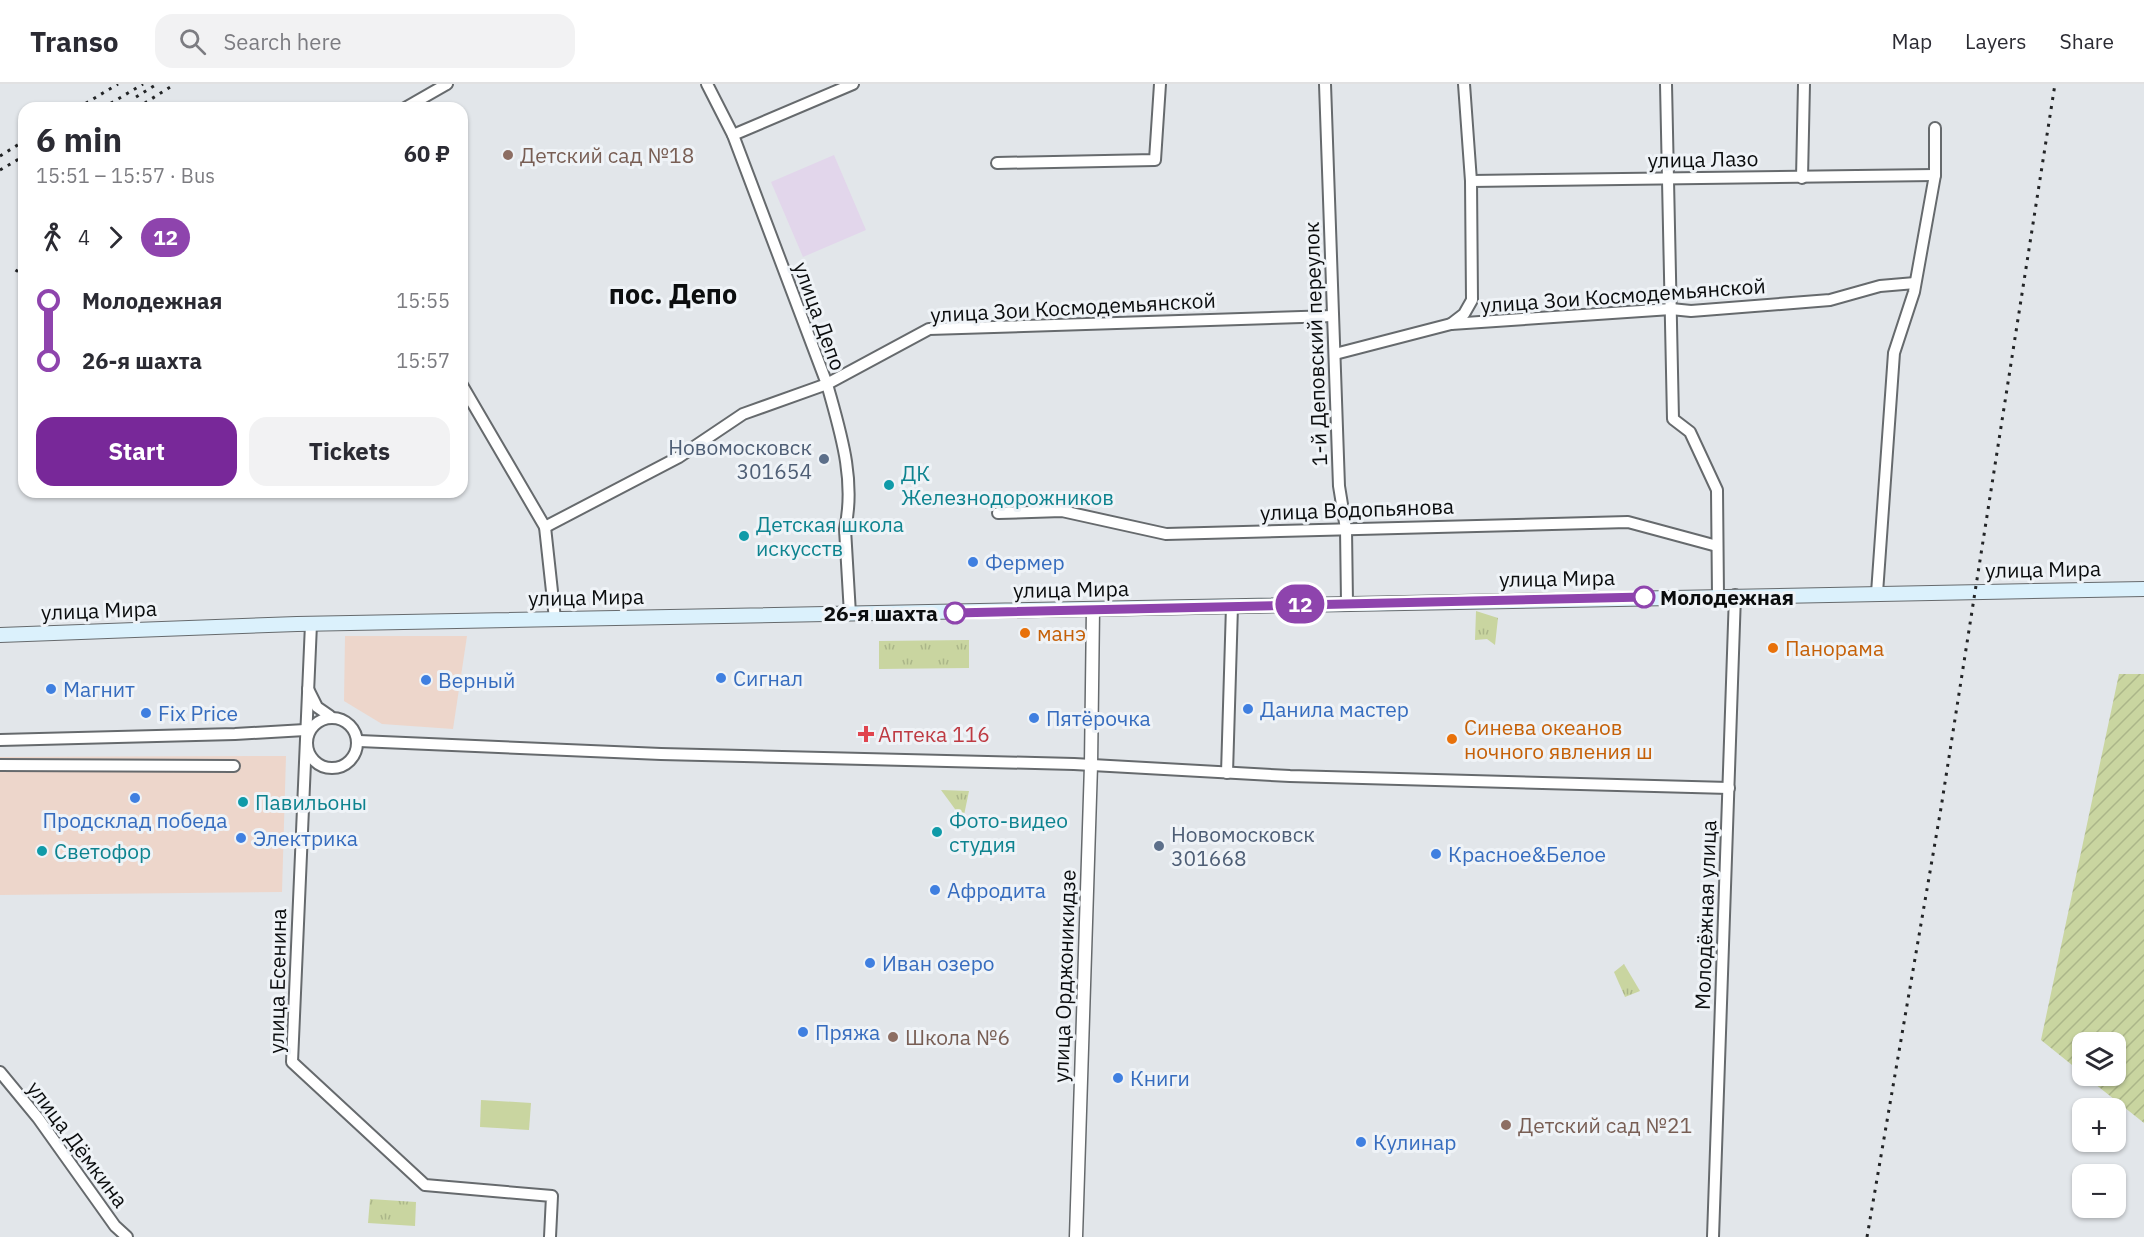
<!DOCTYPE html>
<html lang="en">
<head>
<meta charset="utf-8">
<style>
  :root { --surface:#fff; --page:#f2f2f3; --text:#2b2b33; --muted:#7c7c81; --line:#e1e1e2; --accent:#782899 }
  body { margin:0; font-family:"IBM Plex Sans",sans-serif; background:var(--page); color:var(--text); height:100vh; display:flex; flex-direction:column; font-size:22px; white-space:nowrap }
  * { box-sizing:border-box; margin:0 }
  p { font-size:20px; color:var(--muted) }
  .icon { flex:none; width:33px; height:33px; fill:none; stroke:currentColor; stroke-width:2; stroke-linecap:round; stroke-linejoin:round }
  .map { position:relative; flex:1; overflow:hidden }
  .drawer { position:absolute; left:18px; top:18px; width:450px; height:396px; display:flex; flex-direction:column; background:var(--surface); border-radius:18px; box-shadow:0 2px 4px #0004 }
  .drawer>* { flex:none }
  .badge { padding:0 12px; border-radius:20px; font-size:21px; line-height:39px }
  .tools { position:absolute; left:2072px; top:948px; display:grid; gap:12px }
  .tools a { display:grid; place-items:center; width:54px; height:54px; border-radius:12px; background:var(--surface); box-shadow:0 2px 4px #0004; font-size:30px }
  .map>.badge { position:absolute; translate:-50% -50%; box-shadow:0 0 0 3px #fff }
  .legs { display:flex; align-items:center; gap:9px; height:66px; padding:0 18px; font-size:20px }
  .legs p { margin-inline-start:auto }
  .headline { display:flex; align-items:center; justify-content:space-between; height:102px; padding:0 18px }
  h1 { font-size:33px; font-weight:700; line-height:45px }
  .primary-button { display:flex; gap:12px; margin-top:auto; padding:12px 18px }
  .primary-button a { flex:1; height:69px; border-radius:18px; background:var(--accent); color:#fff; font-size:24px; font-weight:700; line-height:69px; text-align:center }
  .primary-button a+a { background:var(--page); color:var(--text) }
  ul { padding:0 18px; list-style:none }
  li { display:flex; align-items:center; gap:21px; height:60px; font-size:22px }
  li i { display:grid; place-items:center; width:9px; height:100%; margin:0 8px; background:currentColor }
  li i::after { content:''; width:15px; height:15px; margin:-8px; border:4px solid; border-radius:50%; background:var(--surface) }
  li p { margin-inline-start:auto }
  li:first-child i { background:linear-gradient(#0000 50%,currentColor 0) }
  li:last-child i { background:linear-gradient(currentColor 50%,#0000 0) }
  header { display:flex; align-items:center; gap:36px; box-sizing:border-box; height:84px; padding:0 30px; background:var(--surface); border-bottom:2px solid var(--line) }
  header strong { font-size:28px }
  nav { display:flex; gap:33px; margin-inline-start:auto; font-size:21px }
  .search { width:420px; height:54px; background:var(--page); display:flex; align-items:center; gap:15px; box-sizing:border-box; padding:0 21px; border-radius:18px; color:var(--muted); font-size:22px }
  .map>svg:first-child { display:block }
</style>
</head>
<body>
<header>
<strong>Transo</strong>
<div class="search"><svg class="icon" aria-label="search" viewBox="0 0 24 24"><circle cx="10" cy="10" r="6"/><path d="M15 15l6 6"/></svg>Search here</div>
<nav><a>Map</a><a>Layers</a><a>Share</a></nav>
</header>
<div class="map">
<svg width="2144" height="1153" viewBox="0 0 2144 1153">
  <defs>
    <pattern id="grass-tufts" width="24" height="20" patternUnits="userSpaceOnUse" patternTransform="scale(1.5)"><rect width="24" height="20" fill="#c9d5a0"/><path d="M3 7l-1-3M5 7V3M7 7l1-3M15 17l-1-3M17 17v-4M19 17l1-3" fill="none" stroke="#abb689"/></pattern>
    <pattern id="garden-furrows" width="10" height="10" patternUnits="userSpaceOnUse" patternTransform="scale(1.5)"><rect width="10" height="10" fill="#c9d5a0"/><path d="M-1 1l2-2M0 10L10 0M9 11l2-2" fill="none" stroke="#abb689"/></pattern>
  </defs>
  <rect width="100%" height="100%" fill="#e2e6ea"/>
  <g fill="#edd6cb">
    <path d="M345,552h122l-14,93 -71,-5 -38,-23z"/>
    <path d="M286,672l-4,136 -282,3v-138z"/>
  </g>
  <path fill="#e2d6eb" d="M834,71l32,75 -63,27 -32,-75z"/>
  <g fill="url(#grass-tufts)">
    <path d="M1476,527l22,7 -3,27 -8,-6 -12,1z"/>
    <path d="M969,556v28l-90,1v-28z"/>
    <path d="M941,706l28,1 -6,29z"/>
    <path d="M1624,880l16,27 -15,6 -11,-25z"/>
    <path d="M370,1115l46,3 -1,24 -47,-3z"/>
  </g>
  <path fill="url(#garden-furrows)" d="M2119,590h25v449l-59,-47h30v-34h-33v31l-41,-33z"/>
  <path fill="#c9d5a0" d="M481,1016l50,3 -2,27 -49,-3z"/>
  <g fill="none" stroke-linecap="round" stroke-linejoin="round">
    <defs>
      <g id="minor">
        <path d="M1325,0l14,402 7,43 1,74"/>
        <path d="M1666,0l7,335 17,13 27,58 1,106"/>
        <path d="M405,24l42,-24"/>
        <path d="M733,51l120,-51"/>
        <path d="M997,79l158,-3 5,-76"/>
        <path d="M1802,94l2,-94"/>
        <path d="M1471,97l464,-6"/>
        <path d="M1451,240l13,-10 8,-14 -1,-119 -7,-97"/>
        <path d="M1335,270l116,-30 220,-15 20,2 139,-11 50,-14 35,-3"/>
        <path d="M462,301l83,142 134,-70 64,-43 84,-30 -94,-249 -26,-51"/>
        <path d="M998,429l64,-2 104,23 462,-12 89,24"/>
        <path d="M545,443l10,92"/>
        <path d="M1877,509l17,-240 20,-61 21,-117v-47"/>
        <path d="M850,530l-5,-85c11,-50 -5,-98 -18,-145l102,-55 404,-13"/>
        <path d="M311,540l-19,438 133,123 127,11 -2,41"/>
        <path d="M308,605l9,18 13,9"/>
        <circle cx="332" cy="659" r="25"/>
        <path d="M0,656l235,-6 70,-4"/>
        <path d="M359,657l302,13 413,10 216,12 439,12"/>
        <path d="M0,681l234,1"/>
        <path d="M1227,689l5,-167"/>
        <path d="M0,988l38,46 77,108 12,11"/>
        <path d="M1713,1153l22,-642"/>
      </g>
      <path id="tertiary" d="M1076,1153l15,-472 2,-156"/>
      <path id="secondary" d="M0,551l297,-11 1847,-35"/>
    </defs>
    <use href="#minor" stroke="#666a6d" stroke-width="14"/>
    <use href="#tertiary" stroke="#666a6d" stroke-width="15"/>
    <use href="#secondary" stroke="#666a6d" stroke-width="16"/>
    <use href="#minor" stroke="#fff" stroke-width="10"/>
    <use href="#tertiary" stroke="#fff" stroke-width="12"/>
    <use href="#secondary" stroke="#dbf1fc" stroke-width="14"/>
    <g stroke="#222426" stroke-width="3" stroke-dasharray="3 6" stroke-linecap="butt">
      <path d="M136,13l21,-13"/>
      <path d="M78,24l40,-24"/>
      <path d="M103,24l40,-24"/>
      <path d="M137,24l38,-24"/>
      <path d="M0,72l24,-15"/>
      <path d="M0,86l24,-14"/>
      <path d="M16,188l8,-13"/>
      <path d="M1867,1153l74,-429 114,-724"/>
    </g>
  </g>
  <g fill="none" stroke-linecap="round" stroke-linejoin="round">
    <defs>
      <path id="line-1" d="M955,529l689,-16"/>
    </defs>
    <use href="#line-1" stroke="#fff" stroke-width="14"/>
    <use href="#line-1" stroke="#8e44ad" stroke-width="9"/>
  </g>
  <g fill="#8d6e63" stroke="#eff3f7" stroke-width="2">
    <circle cx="508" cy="71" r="6"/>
    <circle cx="893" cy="953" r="6"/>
    <circle cx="1506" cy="1041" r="6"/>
  </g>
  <g fill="#5c6f8a" stroke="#eff3f7" stroke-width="2">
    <circle cx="824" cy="375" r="6"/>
    <circle cx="1159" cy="762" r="6"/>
  </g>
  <g fill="#0f9aa8" stroke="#eff3f7" stroke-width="2">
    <circle cx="889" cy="401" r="6"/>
    <circle cx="744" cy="452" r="6"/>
    <circle cx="243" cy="718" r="6"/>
    <circle cx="937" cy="748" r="6"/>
    <circle cx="42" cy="767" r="6"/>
  </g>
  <g fill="#3f7fe0" stroke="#eff3f7" stroke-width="2">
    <circle cx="973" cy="478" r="6"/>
    <circle cx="721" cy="594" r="6"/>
    <circle cx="426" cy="596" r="6"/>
    <circle cx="51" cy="605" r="6"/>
    <circle cx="1248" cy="625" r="6"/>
    <circle cx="146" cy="629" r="6"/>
    <circle cx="1034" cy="634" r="6"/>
    <circle cx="135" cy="714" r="6"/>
    <circle cx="241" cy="754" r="6"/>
    <circle cx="1436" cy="770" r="6"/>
    <circle cx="935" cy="806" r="6"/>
    <circle cx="870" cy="879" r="6"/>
    <circle cx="803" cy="948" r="6"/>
    <circle cx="1118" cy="994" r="6"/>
    <circle cx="1361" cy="1058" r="6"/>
  </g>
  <g fill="#fff" stroke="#8e44ad" stroke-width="3">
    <circle cx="1644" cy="513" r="10"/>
    <circle cx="955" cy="529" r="10"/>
  </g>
  <g fill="#e8710a" stroke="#eff3f7" stroke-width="2">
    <circle cx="1025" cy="549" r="6"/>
    <circle cx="1773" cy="564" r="6"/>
    <circle cx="1452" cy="655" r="6"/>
  </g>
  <path fill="#e0444e" stroke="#eff3f7" stroke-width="2" d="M863 641h6v6h6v6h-6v6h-6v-6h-6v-6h6z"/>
  <g text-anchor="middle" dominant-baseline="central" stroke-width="6" stroke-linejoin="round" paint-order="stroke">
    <g font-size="21" fill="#785e54" stroke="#eff3f7" text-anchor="start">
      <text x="520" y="71">Детский сад №18</text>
      <text x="905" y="953">Школа №6</text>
      <text x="1518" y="1041">Детский сад №21</text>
    </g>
    <g font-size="21" fill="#0b0d0e" stroke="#eff3f7">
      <text transform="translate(1703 75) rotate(-1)">улица Лазо</text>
      <text transform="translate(1623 211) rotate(-4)">улица Зои Космодемьянской</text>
      <text transform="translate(1073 223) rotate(-3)">улица Зои Космодемьянской</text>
      <text transform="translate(820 232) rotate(70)">улица Депо</text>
      <text transform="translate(1315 260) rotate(-92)">1-й Деповский переулок</text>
      <text transform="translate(1357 425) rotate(-2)">улица Водопьянова</text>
      <text transform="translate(2043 485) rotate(-1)">улица Мира</text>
      <text transform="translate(1557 494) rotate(-1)">улица Мира</text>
      <text transform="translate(1071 505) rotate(-1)">улица Мира</text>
      <text transform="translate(586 513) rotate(-1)">улица Мира</text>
      <text transform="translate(99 526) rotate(-2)">улица Мира</text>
      <text transform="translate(1705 831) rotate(-88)">Молодёжная улица</text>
      <text transform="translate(1064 892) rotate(-88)">улица Орджоникидзе</text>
      <text transform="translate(277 897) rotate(-89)">улица Есенина</text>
      <text transform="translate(78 1060) rotate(53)">улица Дёмкина</text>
    </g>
    <g font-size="21" fill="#4e5e75" stroke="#eff3f7" text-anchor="end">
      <text x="812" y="363">Новомосковск<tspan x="812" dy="24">301654</tspan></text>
      <text x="1171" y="750" text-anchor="start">Новомосковск<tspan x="1171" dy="24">301668</tspan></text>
    </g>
    <g font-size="21" fill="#0d838f" stroke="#eff3f7" text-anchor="start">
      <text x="901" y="389">ДК<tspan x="901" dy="24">Железнодорожников</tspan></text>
      <text x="756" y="440">Детская школа<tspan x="756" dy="24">искусств</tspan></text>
      <text x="255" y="718">Павильоны</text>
      <text x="949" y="736">Фото-видео<tspan x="949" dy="24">студия</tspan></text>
      <text x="54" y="767">Светофор</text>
    </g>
    <g font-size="21" fill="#366cbe" stroke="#eff3f7" text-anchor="start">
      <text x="985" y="478">Фермер</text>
      <text x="733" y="594">Сигнал</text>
      <text x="438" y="596">Верный</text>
      <text x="63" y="605">Магнит</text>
      <text x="1260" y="625">Данила мастер</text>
      <text x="158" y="629">Fix Price</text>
      <text x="1046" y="634">Пятёрочка</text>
      <text x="135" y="736" text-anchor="middle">Продсклад победа</text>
      <text x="253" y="754">Электрика</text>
      <text x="1448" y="770">Красное&amp;Белое</text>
      <text x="947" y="806">Афродита</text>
      <text x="882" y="879">Иван озеро</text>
      <text x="815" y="948">Пряжа</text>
      <text x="1130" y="994">Книги</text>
      <text x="1373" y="1058">Кулинар</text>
    </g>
    <g font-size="21" font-weight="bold" fill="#0b0d0e" stroke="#eff3f7" text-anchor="start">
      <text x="1660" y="513">Молодежная</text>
      <text x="938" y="529" text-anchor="end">26-я шахта</text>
    </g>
    <g font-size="21" fill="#c56008" stroke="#eff3f7" text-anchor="start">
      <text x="1037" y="549">манэ</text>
      <text x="1785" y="564">Панорама</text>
      <text x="1464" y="643">Синева океанов<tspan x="1464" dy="24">ночного явления ш</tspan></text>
    </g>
    <g font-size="21" fill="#be3a42" stroke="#eff3f7" text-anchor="start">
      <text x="878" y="650">Аптека 116</text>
    </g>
    <g font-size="27" font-weight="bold" fill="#0b0d0e" stroke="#eff3f7">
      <text x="673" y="209">пос. Депо</text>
    </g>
  </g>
</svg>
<div class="tools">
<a><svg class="icon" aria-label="layers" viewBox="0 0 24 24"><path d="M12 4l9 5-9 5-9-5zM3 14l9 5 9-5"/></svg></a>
<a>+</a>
<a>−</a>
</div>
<b class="badge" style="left:1300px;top:520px;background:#8e44ad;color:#fff">12</b>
<section class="drawer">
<div class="headline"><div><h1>6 min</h1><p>15:51 – 15:57 · Bus</p></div><b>60 ₽</b></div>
<div class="legs"><svg class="icon" aria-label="walk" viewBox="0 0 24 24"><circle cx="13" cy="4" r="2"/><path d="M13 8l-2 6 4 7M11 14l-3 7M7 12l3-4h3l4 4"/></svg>4<svg class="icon" aria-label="forward" viewBox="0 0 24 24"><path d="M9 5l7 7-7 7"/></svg><b class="badge" style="background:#8e44ad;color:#fff">12</b></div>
<ul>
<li><i style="color:#8e44ad"></i><b>Молодежная</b><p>15:55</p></li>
<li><i style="color:#8e44ad"></i><b>26-я шахта</b><p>15:57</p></li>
</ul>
<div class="primary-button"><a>Start</a><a>Tickets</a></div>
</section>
</div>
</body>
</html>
